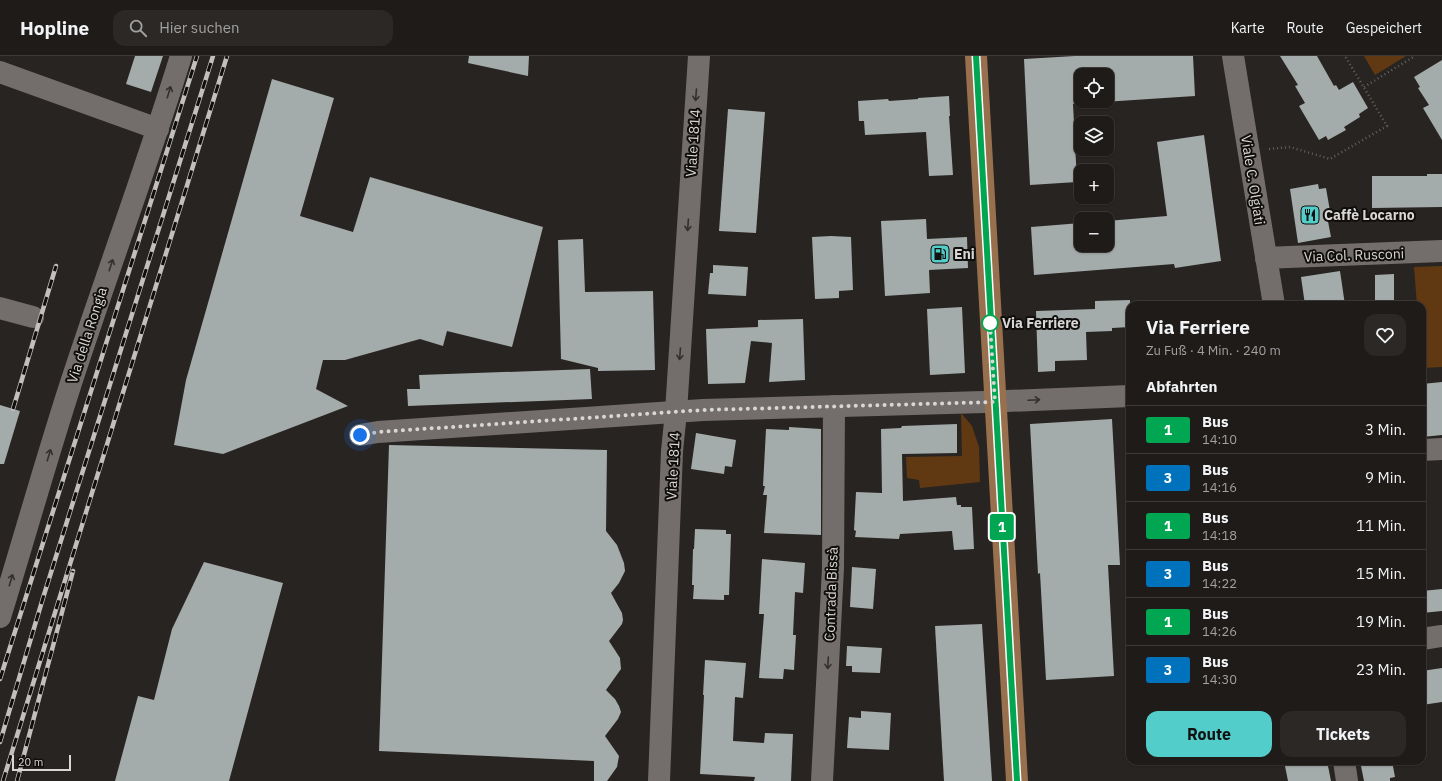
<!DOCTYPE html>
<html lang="de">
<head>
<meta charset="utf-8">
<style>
  :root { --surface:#1e1b19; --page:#2b2826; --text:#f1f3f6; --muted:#a1a1a2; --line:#3c3938; --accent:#53cdc9 }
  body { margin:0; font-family:"IBM Plex Sans",sans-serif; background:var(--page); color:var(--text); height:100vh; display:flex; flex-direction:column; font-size:15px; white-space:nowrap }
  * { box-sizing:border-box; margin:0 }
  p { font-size:13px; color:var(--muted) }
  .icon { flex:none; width:22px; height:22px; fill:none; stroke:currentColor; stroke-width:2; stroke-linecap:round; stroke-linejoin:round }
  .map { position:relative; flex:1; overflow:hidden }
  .side { position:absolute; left:1126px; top:245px; width:300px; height:464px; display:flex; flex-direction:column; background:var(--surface); border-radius:12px; box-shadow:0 1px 3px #0004,0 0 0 1px var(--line) }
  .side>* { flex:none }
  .badge { padding:0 8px; border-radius:3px; font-size:14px; line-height:26px }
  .buttons { position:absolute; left:1074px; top:12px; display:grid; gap:8px }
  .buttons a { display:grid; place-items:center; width:40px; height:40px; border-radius:8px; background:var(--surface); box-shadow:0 1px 3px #0004,0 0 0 1px var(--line); font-size:20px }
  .scale { position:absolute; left:12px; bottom:10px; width:59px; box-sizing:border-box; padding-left:4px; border:2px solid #d9d7d5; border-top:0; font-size:11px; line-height:14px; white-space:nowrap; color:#d9d7d5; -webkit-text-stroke:3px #100e0c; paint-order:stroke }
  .you { position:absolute; width:20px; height:20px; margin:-10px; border:3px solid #fff; border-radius:50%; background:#1a73e8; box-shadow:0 0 0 6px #1a73e833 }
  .map>.badge { position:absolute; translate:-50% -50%; box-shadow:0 0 0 2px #fff }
  h2 { padding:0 20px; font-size:15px; line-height:36px }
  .round { display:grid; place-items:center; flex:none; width:42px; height:42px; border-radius:12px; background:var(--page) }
  .overview { display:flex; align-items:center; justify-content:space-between; height:68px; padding:0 20px }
  h1 { font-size:19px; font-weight:800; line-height:30px }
  .cta { display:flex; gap:8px; margin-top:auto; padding:8px 20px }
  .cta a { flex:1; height:46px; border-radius:12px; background:var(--accent); color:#111; font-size:16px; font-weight:800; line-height:46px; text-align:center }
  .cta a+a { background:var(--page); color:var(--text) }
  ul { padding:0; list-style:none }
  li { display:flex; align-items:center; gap:12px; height:48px; padding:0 20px; border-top:1px solid var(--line) }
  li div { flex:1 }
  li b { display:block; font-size:15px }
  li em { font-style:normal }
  li .badge { min-width:44px; font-weight:700; text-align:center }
  header { display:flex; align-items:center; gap:24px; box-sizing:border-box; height:56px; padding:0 20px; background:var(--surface); border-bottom:1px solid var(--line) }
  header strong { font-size:19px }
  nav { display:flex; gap:22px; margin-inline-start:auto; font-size:14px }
  .search { width:280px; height:36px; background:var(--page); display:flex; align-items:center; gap:10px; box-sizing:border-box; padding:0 14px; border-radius:12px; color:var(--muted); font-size:15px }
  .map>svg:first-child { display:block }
</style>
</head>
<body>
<header>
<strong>Hopline</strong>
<div class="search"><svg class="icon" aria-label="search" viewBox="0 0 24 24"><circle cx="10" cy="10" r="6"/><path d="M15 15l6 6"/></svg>Hier suchen</div>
<nav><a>Karte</a><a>Route</a><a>Gespeichert</a></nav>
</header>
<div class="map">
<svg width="1442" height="725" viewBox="0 0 1442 725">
  <rect width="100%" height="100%" fill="#282421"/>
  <g fill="#603913">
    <path d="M1364,0h42l-31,19z"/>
    <path d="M1442,210v101l-20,1v-63h-5l-3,-38z"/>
    <path d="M961,357l11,13 7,21 1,35 -60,6 -1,-8 -12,-2 -1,-21 56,-1z"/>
  </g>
  <g fill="#a4abab" fill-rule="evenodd">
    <path d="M135,0h28l-12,36 -25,-8z"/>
    <path d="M469,0h60l-1,20 -60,-13z"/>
    <path d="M1075,0h118l2,40 -122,8 4,78 -47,3 -6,-126zM1081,19h26v26h-26z"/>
    <path d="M1280,0h37l17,30 2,-1 3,5 14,-8 15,26 -9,6 1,3 -16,10 2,3 -18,10 -2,-4 -7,4 -20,-34 6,-3 -10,-17 3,-1z"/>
    <path d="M1442,4v80l-19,-32 6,-3 -11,-17 2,-1 -6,-10z"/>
    <path d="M272,23l62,19 -34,118 53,16 17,-55 173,50 -31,120 -65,-16 -4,15 -23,-7 -75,21h-22l-7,29 32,17 -125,48 -49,-9 12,-65z"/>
    <path d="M949,40l1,20h-1l4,59 -24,1 -3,-44 -61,3 -1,-14h-5l-1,-20 30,-2 1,2 29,-2v-1z"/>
    <path d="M728,53l37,3 -9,121 -37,-2z"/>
    <path d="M1204,79l17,126 -46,7 -1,-4 -140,11 -3,-48 50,-4v22h26v-24l60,-5 -10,-74z"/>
    <path d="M1427,118h15v33l-70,1v-32h55z"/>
    <path d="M1318,128l1,5 7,-1 4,23h-4l5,26 -33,6 -8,-54z"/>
    <path d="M926,163l1,20 40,-2 1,31 -39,2 1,23 -45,3 -4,-75z"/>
    <path d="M831,180l20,1 2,53 -14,1v7l-24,1 -3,-62z"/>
    <path d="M583,183l2,53 68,-1 2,79 -57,1v-3l-37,-9 -3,-119z"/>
    <path d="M713,209l35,2 -2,29 -38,-2 2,-21h3z"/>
    <path d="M1340,215l5,34h-40l-4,-28z"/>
    <path d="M1394,218v28h-19v-27z"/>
    <path d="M1130,244v27l-18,1v3l-26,1 1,28 -32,1v10l-17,1 -2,-61 59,-2v-8z"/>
    <path d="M962,251l3,66 -35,2 -3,-66z"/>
    <path d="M803,263l2,61 -36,2 3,-39 -21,-2 -6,42 -37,1 -2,-55 52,-2v-7z"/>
    <path d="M590,313l2,30 -184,7 -1,-17h13l-1,-14z"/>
    <path d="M1442,326v53l-20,2v-53z"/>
    <path d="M0,349l20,6 -16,53h-4z"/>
    <path d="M1112,363l8,146h-12l6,111 -68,4 -6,-107 -2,1 -8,-150z"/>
    <path d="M957,368v29l-55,1 1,47 53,-4 1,8h4v2h11l2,42 -20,1 -2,-19 -52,3 -1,5 -44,-2 1,-6 -2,-1 2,-38 26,1 -1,-64 20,-1 1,-2z"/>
    <path d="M789,371l32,2v106l-57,-2 3,-38h-4l2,-9h-2l3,-57 23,1z"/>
    <path d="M696,377l40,7 -4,27 -7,-1 -1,8 -33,-5z"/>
    <path d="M389,389l218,5 -1,81 11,14 7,18 1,8 -6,12 -8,10 11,20 1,7 -1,4 -13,17 11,17 1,11 -15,21 9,9 4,7 2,6 -3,7 -13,17 14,20 -2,11 -10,14h-13v-20l-215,-10z"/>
    <path d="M695,473l31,1v4h5l-2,61h-5v5l-31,-1 1,-14h-2l1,-36h1z"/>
    <path d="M762,503l43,4 -2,30 -8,-1 -2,43h3l-2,35 -10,-1 -1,10 -24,-1 5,-64h-5z"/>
    <path d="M204,506l79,21 -54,198h-114l23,-85 16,4 18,-71z"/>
    <path d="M852,511l24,2 -3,40 -23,-2z"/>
    <path d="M1442,533v22l-20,2v-22z"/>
    <path d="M982,568l10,157h-48l-9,-155z"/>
    <path d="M847,590l35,2 -2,25 -28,-1v-6h-6z"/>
    <path d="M705,604l41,3 -3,35 -8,-1 -2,44 31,2 1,-10 28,1 -2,47h-37l1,-4 -55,-3 4,-79h-1z"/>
    <path d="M1442,612v34l-20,3v-34z"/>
    <path d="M861,655l30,2 -2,37 -42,-2 2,-31 12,1z"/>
    <path d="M1310,705h17l4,20h-43l-3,-15z"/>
    <path d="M1360,705h32l3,16 -5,1v3h-26z"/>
  </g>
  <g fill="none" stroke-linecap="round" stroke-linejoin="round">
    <g stroke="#64615e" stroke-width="2.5" stroke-dasharray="1 3" stroke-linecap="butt">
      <path d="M1364,31l51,-31"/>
      <path d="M1269,93l21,-2 40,12 57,-33 -42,-70"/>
    </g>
    <g stroke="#736e6b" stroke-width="22">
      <path d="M1233,0l41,249"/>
      <path d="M0,16l158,57"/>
      <path d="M1266,202l176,-7"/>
      <path d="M0,252l33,9"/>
      <path d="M360,379l18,-3 325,-22 281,-8 146,-6"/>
      <path d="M1422,394l20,-1"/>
      <path d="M0,561c24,-78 46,-157 71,-234 36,-110 76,-217 110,-327"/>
      <path d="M1422,583l20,-3"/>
      <path d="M1344,705l3,20"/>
      <path d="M659,725l13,-330 4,-39 23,-356"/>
      <path d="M822,725l11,-213 1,-162"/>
    </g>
    <path stroke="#98704d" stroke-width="22" d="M976,0l41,725"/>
    <defs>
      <g id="rail">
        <path d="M13,353l43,-143"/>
        <path d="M0,623l197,-623"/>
        <path d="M0,686l43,-144 170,-542"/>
        <path d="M3,725l224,-725"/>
        <path d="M17,725l56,-210"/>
      </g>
    </defs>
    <use href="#rail" stroke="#c2bfbd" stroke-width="4.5"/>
    <use href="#rail" stroke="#100e0c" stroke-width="3" stroke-dasharray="9" stroke-linecap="butt"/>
  </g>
  <defs><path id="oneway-shaft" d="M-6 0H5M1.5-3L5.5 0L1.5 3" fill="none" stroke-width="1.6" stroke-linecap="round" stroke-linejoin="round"/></defs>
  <g stroke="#33302d">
    <use href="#oneway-shaft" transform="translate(169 36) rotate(-73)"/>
    <use href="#oneway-shaft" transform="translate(696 39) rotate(94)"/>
    <use href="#oneway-shaft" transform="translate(688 169) rotate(94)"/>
    <use href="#oneway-shaft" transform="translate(111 209) rotate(-72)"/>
    <use href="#oneway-shaft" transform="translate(680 298) rotate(94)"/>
    <use href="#oneway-shaft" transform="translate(1034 344) rotate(-3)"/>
    <use href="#oneway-shaft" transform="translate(49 399) rotate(-73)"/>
    <use href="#oneway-shaft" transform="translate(11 524) rotate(-73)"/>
    <use href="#oneway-shaft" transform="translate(828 607) rotate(93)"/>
  </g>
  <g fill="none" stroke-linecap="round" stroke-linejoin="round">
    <defs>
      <path id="line" d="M976,0l41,725"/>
    </defs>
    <use href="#line" stroke="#fff" stroke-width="9"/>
    <use href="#line" stroke="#00a651" stroke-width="6"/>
    <path stroke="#d9d7d5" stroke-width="4" stroke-dasharray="0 7.2" d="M360,379l18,-3 325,-22 292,-8 -5,-79"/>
  </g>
  <defs>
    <symbol id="restaurant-square" viewBox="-11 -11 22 22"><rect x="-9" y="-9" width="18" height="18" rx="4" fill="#53cdc9" stroke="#100e0c"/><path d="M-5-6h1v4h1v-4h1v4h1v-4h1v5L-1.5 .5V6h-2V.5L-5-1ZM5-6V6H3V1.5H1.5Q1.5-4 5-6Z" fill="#111"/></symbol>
    <symbol id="fuel-square" viewBox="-11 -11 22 22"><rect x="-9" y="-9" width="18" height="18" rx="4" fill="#53cdc9" stroke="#100e0c"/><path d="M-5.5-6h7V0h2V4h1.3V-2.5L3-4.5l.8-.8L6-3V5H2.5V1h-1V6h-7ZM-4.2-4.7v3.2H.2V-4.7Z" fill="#111"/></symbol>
  </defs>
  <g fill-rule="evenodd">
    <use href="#restaurant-square" x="1299" y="148" width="22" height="22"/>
    <use href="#fuel-square" x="929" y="187" width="22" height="22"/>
  </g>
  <circle fill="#fff" stroke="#00a651" stroke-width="2" cx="990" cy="267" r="8"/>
  <g text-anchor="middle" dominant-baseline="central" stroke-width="4" stroke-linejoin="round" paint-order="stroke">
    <g font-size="14" fill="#d9d7d5" stroke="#100e0c">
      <text transform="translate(693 87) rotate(-86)">Viale 1814</text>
      <text transform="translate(1253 124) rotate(81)">Viale C. Olgiati</text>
      <text transform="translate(1354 199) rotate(-2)">Via Col. Rusconi</text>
      <text transform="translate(87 279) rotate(-72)">Via della Rongia</text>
      <text transform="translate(673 410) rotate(-87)">Viale 1814</text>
      <text transform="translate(831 538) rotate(-88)">Contrada Bissà</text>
    </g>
    <g font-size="14" font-weight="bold" fill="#d9d7d5" stroke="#100e0c" text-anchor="start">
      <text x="1324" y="159">Caffè Locarno</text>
      <text x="954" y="198">Eni</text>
    </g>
    <g font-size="14" font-weight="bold" fill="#d9d7d5" stroke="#100e0c" text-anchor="start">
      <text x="1002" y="267">Via Ferriere</text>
    </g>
  </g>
</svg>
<div class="buttons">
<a><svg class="icon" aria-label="locate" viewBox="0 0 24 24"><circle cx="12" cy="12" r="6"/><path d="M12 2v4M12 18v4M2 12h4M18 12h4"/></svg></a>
<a><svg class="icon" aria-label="layers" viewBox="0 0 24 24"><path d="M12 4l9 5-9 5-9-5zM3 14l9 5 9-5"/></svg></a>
<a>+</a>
<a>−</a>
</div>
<div class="scale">20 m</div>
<div class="you" style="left:360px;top:379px"></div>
<b class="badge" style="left:1002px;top:471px;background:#00a651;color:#fff">1</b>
<section class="side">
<div class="overview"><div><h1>Via Ferriere</h1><p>Zu Fuß · 4 Min. · 240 m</p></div><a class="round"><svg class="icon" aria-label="heart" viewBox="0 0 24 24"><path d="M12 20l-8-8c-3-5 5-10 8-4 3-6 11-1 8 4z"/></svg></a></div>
<h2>Abfahrten</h2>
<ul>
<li><span class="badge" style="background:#00a651;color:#fff">1</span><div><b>Bus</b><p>14:10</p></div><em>3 Min.</em></li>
<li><span class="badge" style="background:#0072bc;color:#fff">3</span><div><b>Bus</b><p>14:16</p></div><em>9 Min.</em></li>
<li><span class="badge" style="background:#00a651;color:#fff">1</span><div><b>Bus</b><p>14:18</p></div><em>11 Min.</em></li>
<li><span class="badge" style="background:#0072bc;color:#fff">3</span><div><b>Bus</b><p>14:22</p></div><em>15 Min.</em></li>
<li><span class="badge" style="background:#00a651;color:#fff">1</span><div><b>Bus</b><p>14:26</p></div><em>19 Min.</em></li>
<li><span class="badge" style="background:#0072bc;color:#fff">3</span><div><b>Bus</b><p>14:30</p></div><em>23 Min.</em></li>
</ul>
<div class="cta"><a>Route</a><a>Tickets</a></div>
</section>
</div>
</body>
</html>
